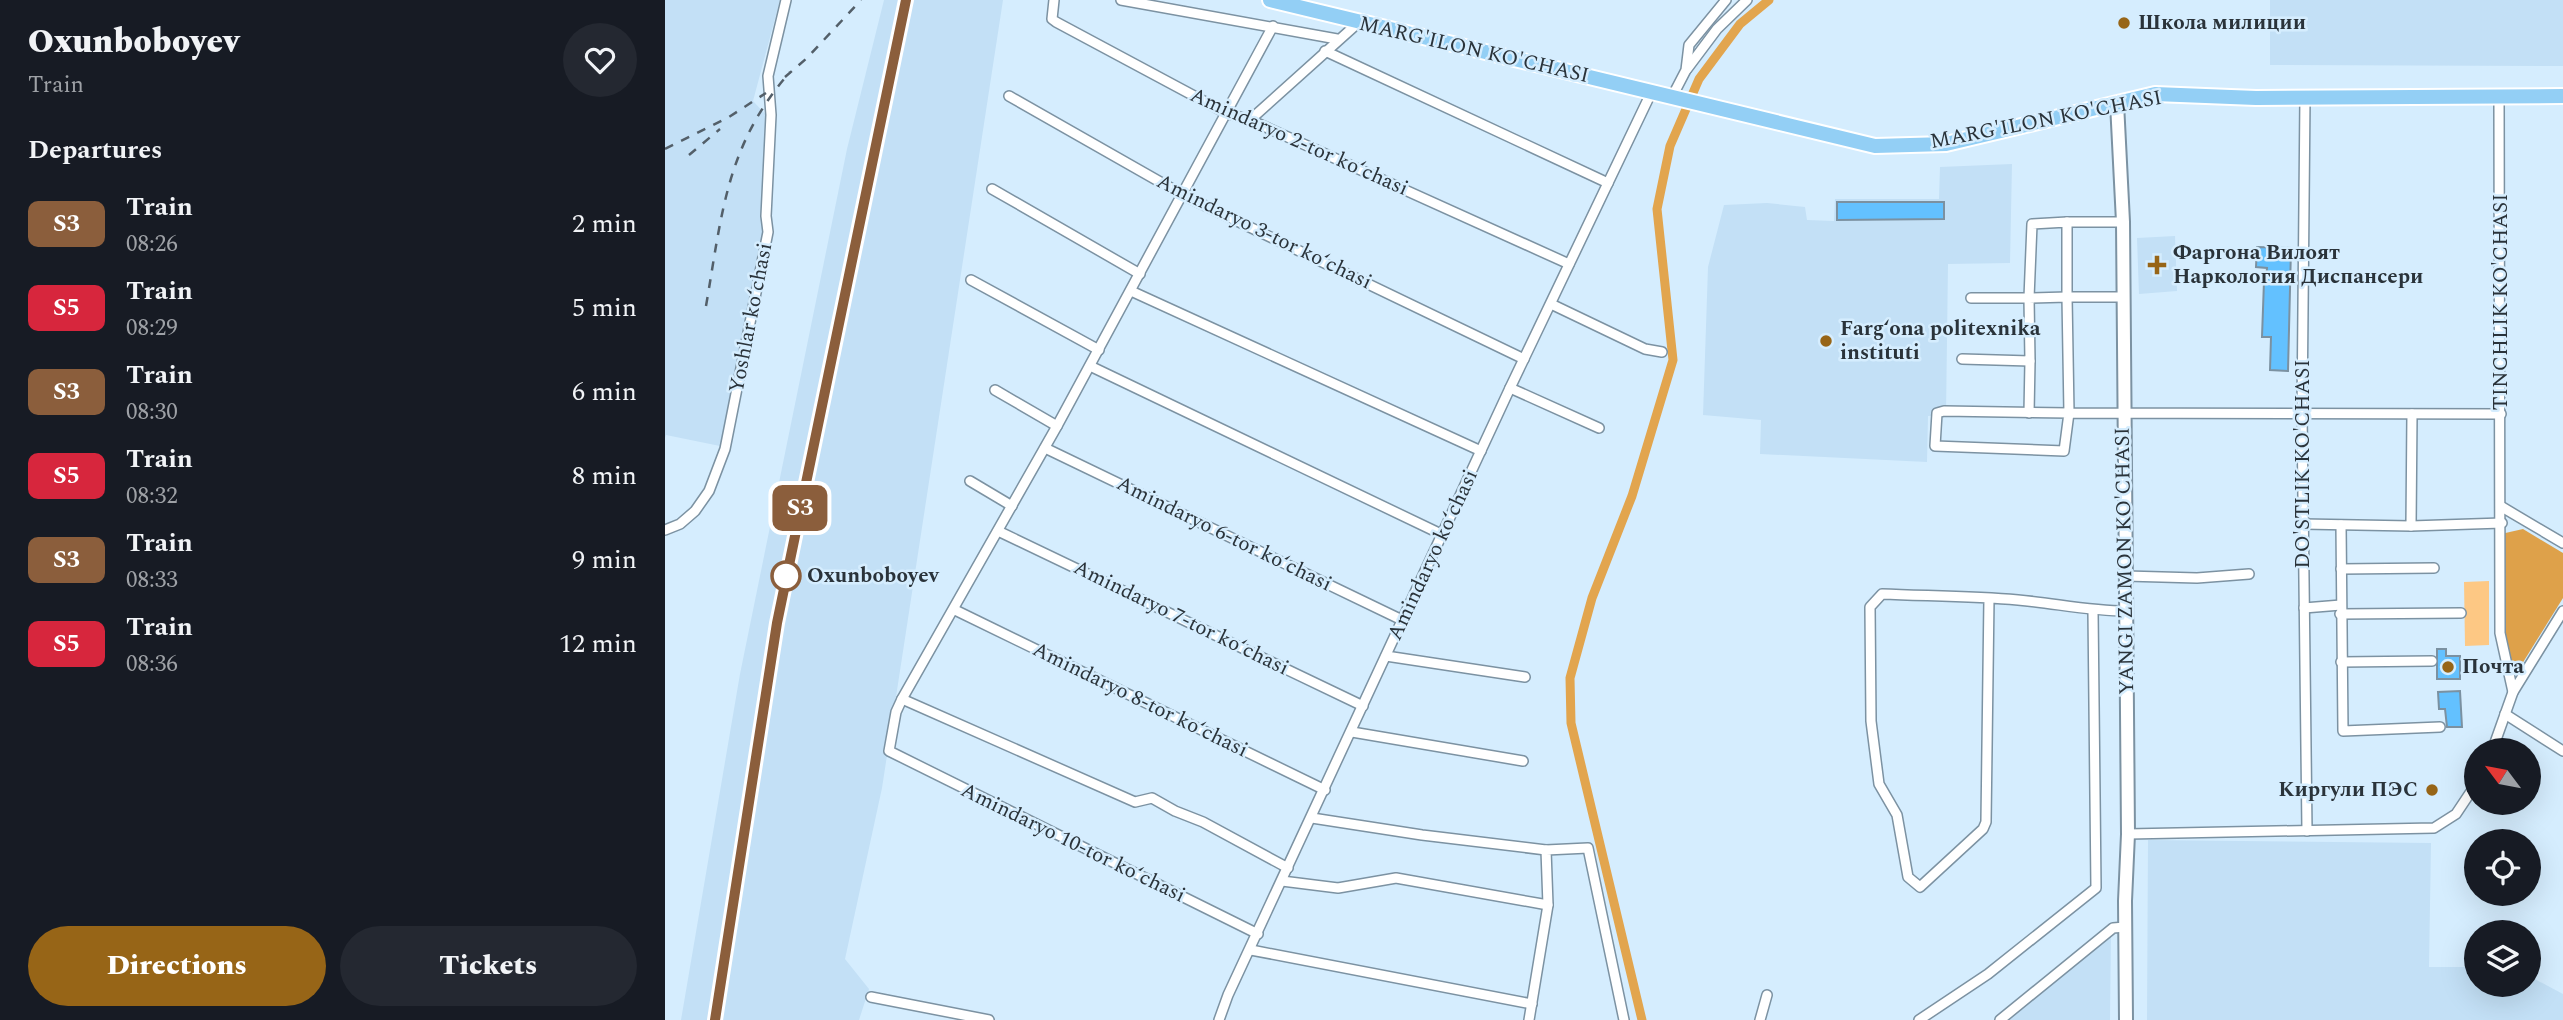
<!DOCTYPE html>
<html lang="en">
<head>
<meta charset="utf-8">
<style>
  :root { --surface:#171b24; --page:#242831; --text:#f1f3f6; --muted:#9ea1a6; --accent:#976517 }
  body { margin:0; font-family:Spectral,serif; background:var(--page); color:var(--text); height:100vh; display:flex; flex-direction:column; font-size:26px; white-space:nowrap }
  * { box-sizing:border-box; margin:0 }
  p { font-size:23px; color:var(--muted) }
  .icon { flex:none; width:38px; height:38px; fill:none; stroke:currentColor; stroke-width:2; stroke-linecap:round; stroke-linejoin:round }
  .map { position:relative; flex:1; overflow:hidden }
  .side { display:flex; flex-direction:column; background:var(--surface); width:665px }
  .side>* { flex:none }
  .badge { padding:0 14px; border-radius:10px; font-size:24px; line-height:46px }
  .needle { width:46px; rotate:302deg }
  .buttons { position:absolute; left:1799px; top:738px; display:grid; gap:14px }
  .buttons a { display:grid; place-items:center; width:77px; height:77px; border-radius:50%; background:var(--surface); box-shadow:0 7px 28px #0002; font-size:35px }
  .map>.badge { position:absolute; translate:-50% -50%; box-shadow:0 0 0 4px #fff }
  h2 { padding:0 28px; font-size:26px; line-height:63px }
  .round { display:grid; place-items:center; flex:none; width:74px; height:74px; border-radius:37px; background:var(--page) }
  .overview { display:flex; align-items:center; justify-content:space-between; height:119px; padding:0 28px }
  h1 { font-size:33px; font-weight:800; line-height:52px }
  .cta { display:flex; gap:14px; margin-top:auto; padding:14px 28px }
  .cta a { flex:1; height:80px; border-radius:42px; background:var(--accent); color:#fff; font-size:28px; font-weight:800; line-height:80px; text-align:center }
  .cta a+a { background:var(--page); color:var(--text) }
  ul { padding:0; list-style:none }
  li { display:flex; align-items:center; gap:21px; height:84px; padding:0 28px }
  li div { flex:1 }
  li b { display:block; font-size:26px }
  li em { font-style:normal }
  li .badge { min-width:77px; font-weight:700; text-align:center }
  main { display:flex; flex:1; min-height:0 }
  .map>svg:first-child { display:block }
</style>
</head>
<body>
<main>
<section class="side">
<div class="overview"><div><h1>Oxunboboyev</h1><p>Train</p></div><a class="round"><svg class="icon" aria-label="heart" viewBox="0 0 24 24"><path d="M12 20l-8-8c-3-5 5-10 8-4 3-6 11-1 8 4z"/></svg></a></div>
<h2>Departures</h2>
<ul>
<li><span class="badge" style="background:#8b5e3c;color:#fff">S3</span><div><b>Train</b><p>08:26</p></div><em>2 min</em></li>
<li><span class="badge" style="background:#d7263d;color:#fff">S5</span><div><b>Train</b><p>08:29</p></div><em>5 min</em></li>
<li><span class="badge" style="background:#8b5e3c;color:#fff">S3</span><div><b>Train</b><p>08:30</p></div><em>6 min</em></li>
<li><span class="badge" style="background:#d7263d;color:#fff">S5</span><div><b>Train</b><p>08:32</p></div><em>8 min</em></li>
<li><span class="badge" style="background:#8b5e3c;color:#fff">S3</span><div><b>Train</b><p>08:33</p></div><em>9 min</em></li>
<li><span class="badge" style="background:#d7263d;color:#fff">S5</span><div><b>Train</b><p>08:36</p></div><em>12 min</em></li>
</ul>
<div class="cta"><a>Directions</a><a>Tickets</a></div>
</section>
<div class="map">
<svg width="1898" height="1020" viewBox="0 0 1898 1020">
  <rect width="100%" height="100%" fill="#d5edfe"/>
  <g fill="#c3e0f6">
    <path d="M0,0h115l-27,101 15,16 -1,109 -47,220 -54,-11 -1,3z"/>
    <path d="M219,0h119l-121,788 -37,171 24,30 -10,31h-178l59,-346 107,-525z"/>
    <path d="M1605,0h293v66l-293,-1z"/>
    <path d="M1347,164l-2,99 -62,1 -2,151 -18,1 -1,46 -167,-8 1,-34 -58,-5 5,-148 16,-62 43,-2 38,4 2,13 27,1 1,-22h104l1,-32z"/>
    <path d="M1510,236l2,55 -38,3 -2,-56z"/>
    <path d="M1483,840l283,3 -2,124h47v18h53v-9l34,18v26h-416z"/>
    <path d="M1446,930l-1,90h-109z"/>
  </g>
  <path fill="#fdc884" d="M1824,581v64l-24,1 -1,-64z"/>
  <path fill="#dea14a" d="M1858,529l40,24v45l-46,74 -17,-37 1,-101z"/>
  <g fill="none" stroke-linecap="round" stroke-linejoin="round">
    <path stroke="#e2a54e" stroke-width="9" d="M977,1020l-71,-297 -1,-45 22,-80 40,-102 41,-136 -16,-151 13,-63 29,-67 41,-55 29,-24"/>
  </g>
  <g fill="#63c1ff" stroke="#7b91a1" stroke-width="2">
    <path d="M1172,202h107v17l-107,1z"/>
    <path d="M1592,247l34,1 -3,123 -18,-1 1,-33h-9l2,-56h2l1,-13 -11,-1z"/>
    <path d="M1772,649h9v7h14v23h-23z"/>
    <path d="M1795,691l2,36h-15l-2,-18h-6l-1,-17z"/>
  </g>
  <g fill="none" stroke-linecap="round" stroke-linejoin="round">
    <defs>
      <g id="street">
        <path d="M389,0l-2,19 4,3 170,91 24,7 319,144"/>
        <path d="M456,0l216,39"/>
        <path d="M660,51l283,132"/>
        <path d="M1022,69l30,-40 30,-29"/>
        <path d="M344,96l174,99 341,164"/>
        <path d="M1834,96l1,537 13,59"/>
        <path d="M1007,97l14,-27 3,-25 37,-45"/>
        <path d="M1640,97l-3,317 5,417"/>
        <path d="M585,120l108,-97"/>
        <path d="M327,189l148,85"/>
        <path d="M1402,222h56"/>
        <path d="M306,280l128,70"/>
        <path d="M466,291l350,160"/>
        <path d="M1306,298h58l3,-74 35,-2v75h55"/>
        <path d="M886,304l94,45 17,3"/>
        <path d="M1297,359l68,2 -1,-63 38,-1 2,116 -125,-2 -7,2 -2,33 129,5 5,-38 432,1"/>
        <path d="M425,366l353,169"/>
        <path d="M845,388l89,40"/>
        <path d="M330,390l62,36"/>
        <path d="M1364,413l1,-52"/>
        <path d="M380,448l357,172"/>
        <path d="M305,481l42,25"/>
        <path d="M1837,507l61,36"/>
        <path d="M1638,524l108,2 1,-112"/>
        <path d="M1676,525l2,206 97,-4"/>
        <path d="M1746,526l91,-3"/>
        <path d="M0,530l15,-6 15,-13 14,-20 16,-42 43,-217 -2,-16 5,-101 -3,-39 18,-76"/>
        <path d="M333,531l365,175"/>
        <path d="M1676,569l93,-1"/>
        <path d="M1461,576l71,2 52,-4"/>
        <path d="M1324,598l-3,224 -3,7 -63,58 -12,-10 -11,-62 -18,-31 -8,-63 -1,-114 12,-13c45,2 91,2 136,6 36,3 71,11 108,11"/>
        <path d="M1639,608l37,-3"/>
        <path d="M290,610l370,180"/>
        <path d="M1675,614l121,-1"/>
        <path d="M721,656l139,21"/>
        <path d="M1676,662l91,-1"/>
        <path d="M237,699l233,103 17,-4 23,13 28,11 85,46"/>
        <path d="M1840,714l58,37"/>
        <path d="M687,732l171,29"/>
        <path d="M1827,751l21,-59 50,-81"/>
        <path d="M647,818l110,17 124,15"/>
        <path d="M1463,834l306,-6 22,-14 20,-30"/>
        <path d="M617,881l56,7 58,-10 152,27"/>
        <path d="M593,934l-369,-183 7,-39 6,-13 155,-273 216,-400"/>
        <path d="M586,950l281,54"/>
        <path d="M206,997l118,23"/>
        <path d="M554,1020l9,-25 282,-607 141,-295"/>
        <path d="M864,1020l19,-115 -2,-55 42,-2 36,172"/>
        <path d="M1095,1020l7,-25"/>
        <path d="M1254,1020l69,-46 108,-86 -3,-277"/>
        <path d="M1335,1020l113,-92 12,-1"/>
      </g>
      <path id="secondary" d="M1452,103l6,119 5,612 -3,67 1,119"/>
      <path id="primary" d="M605,0l605,146 71,-2 209,-50 101,4 307,-2"/>
    </defs>
    <use href="#street" stroke="#7c92a2" stroke-width="12"/>
    <use href="#secondary" stroke="#7c92a2" stroke-width="16"/>
    <use href="#primary" stroke="#fff" stroke-width="18"/>
    <use href="#street" stroke="#fff" stroke-width="9"/>
    <use href="#secondary" stroke="#fff" stroke-width="12"/>
    <use href="#primary" stroke="#93cff5" stroke-width="14"/>
    <g stroke="#535f69" stroke-width="2.5" stroke-dasharray="9 9" stroke-linecap="butt">
      <path d="M120,77l22,-19 54,-58"/>
      <path d="M0,149l64,-32 37,-24"/>
      <path d="M24,155l31,-26"/>
      <path d="M41,306c16,-92 20,-161 84,-234"/>
      <path d="M50,1020l62,-397 129,-623"/>
    </g>
  </g>
  <g fill="none" stroke-linecap="round" stroke-linejoin="round">
    <defs>
      <path id="line" d="M50,1020l62,-397 129,-623"/>
    </defs>
    <use href="#line" stroke="#fff" stroke-width="16"/>
    <use href="#line" stroke="#8b5e3c" stroke-width="10"/>
  </g>
  <g fill="#976517" stroke="#d5edfe" stroke-width="2.5">
    <circle cx="1459" cy="23" r="7"/>
    <path d="M1488.5 254.5h7v7h7v7h-7v7h-7v-7h-7v-7h7z"/>
    <circle cx="1161" cy="341" r="7"/>
    <circle cx="1783" cy="667" r="7"/>
    <circle cx="1767" cy="790" r="7"/>
  </g>
  <circle fill="#fff" stroke="#8b5e3c" stroke-width="3.5" cx="121" cy="576" r="14"/>
  <g text-anchor="middle" dominant-baseline="central" stroke-width="5" stroke-linejoin="round" paint-order="stroke">
    <g font-size="21" font-weight="bold" fill="#2a333a" stroke="#d5edfe" text-anchor="start">
      <text x="1473" y="23">Школа милиции</text>
      <text x="1508" y="253">Фаргона Вилоят<tspan x="1508" dy="24">Наркология Диспансери</tspan></text>
      <text x="1175" y="329">Fargʻona politexnika<tspan x="1175" dy="24">instituti</tspan></text>
      <text x="1797" y="667">Почта</text>
      <text x="1753" y="790" text-anchor="end">Киргули ПЭС</text>
    </g>
    <g font-size="21" fill="#2a333a" stroke="#d5edfe">
      <text transform="translate(809 50) rotate(13)">MARG'ILON KO'CHASI</text>
      <text transform="translate(1381 120) rotate(-11)">MARG'ILON KO'CHASI</text>
      <text transform="translate(634 142) rotate(24)">Amindaryo 2-tor koʻchasi</text>
      <text transform="translate(599 232) rotate(26)">Amindaryo 3-tor koʻchasi</text>
      <text transform="translate(1836 302) rotate(-90)">TINCHLIK KO'CHASI</text>
      <text transform="translate(86 318) rotate(-79)">Yoshlar koʻchasi</text>
      <text transform="translate(1638 464) rotate(-90)">DO'STLIK KO'CHASI</text>
      <text transform="translate(559 534) rotate(26)">Amindaryo 6-tor koʻchasi</text>
      <text transform="translate(768 555) rotate(-65)">Amindaryo koʻchasi</text>
      <text transform="translate(1460 561) rotate(-91)">YANGI ZAMON KO'CHASI</text>
      <text transform="translate(516 618) rotate(26)">Amindaryo 7-tor koʻchasi</text>
      <text transform="translate(475 700) rotate(26)">Amindaryo 8-tor koʻchasi</text>
      <text transform="translate(408 843) rotate(26)">Amindaryo 10-tor koʻchasi</text>
    </g>
    <g font-size="21" font-weight="bold" fill="#2a333a" stroke="#d5edfe" text-anchor="start">
      <text x="142" y="576">Oxunboboyev</text>
    </g>
  </g>
</svg>
<div class="buttons">
<a><svg class="needle" viewBox="-14 -14 28 28"><path d="M0-13l5 13h-10z" fill="#e53935"/><path d="M0 13l5-13h-10z" fill="#9ea1a6"/></svg></a>
<a><svg class="icon" aria-label="locate" viewBox="0 0 24 24"><circle cx="12" cy="12" r="6"/><path d="M12 2v4M12 18v4M2 12h4M18 12h4"/></svg></a>
<a><svg class="icon" aria-label="layers" viewBox="0 0 24 24"><path d="M12 4l9 5-9 5-9-5zM3 14l9 5 9-5"/></svg></a>
</div>
<b class="badge" style="left:135px;top:508px;background:#8b5e3c;color:#fff">S3</b>
</div>
</main>
</body>
</html>
